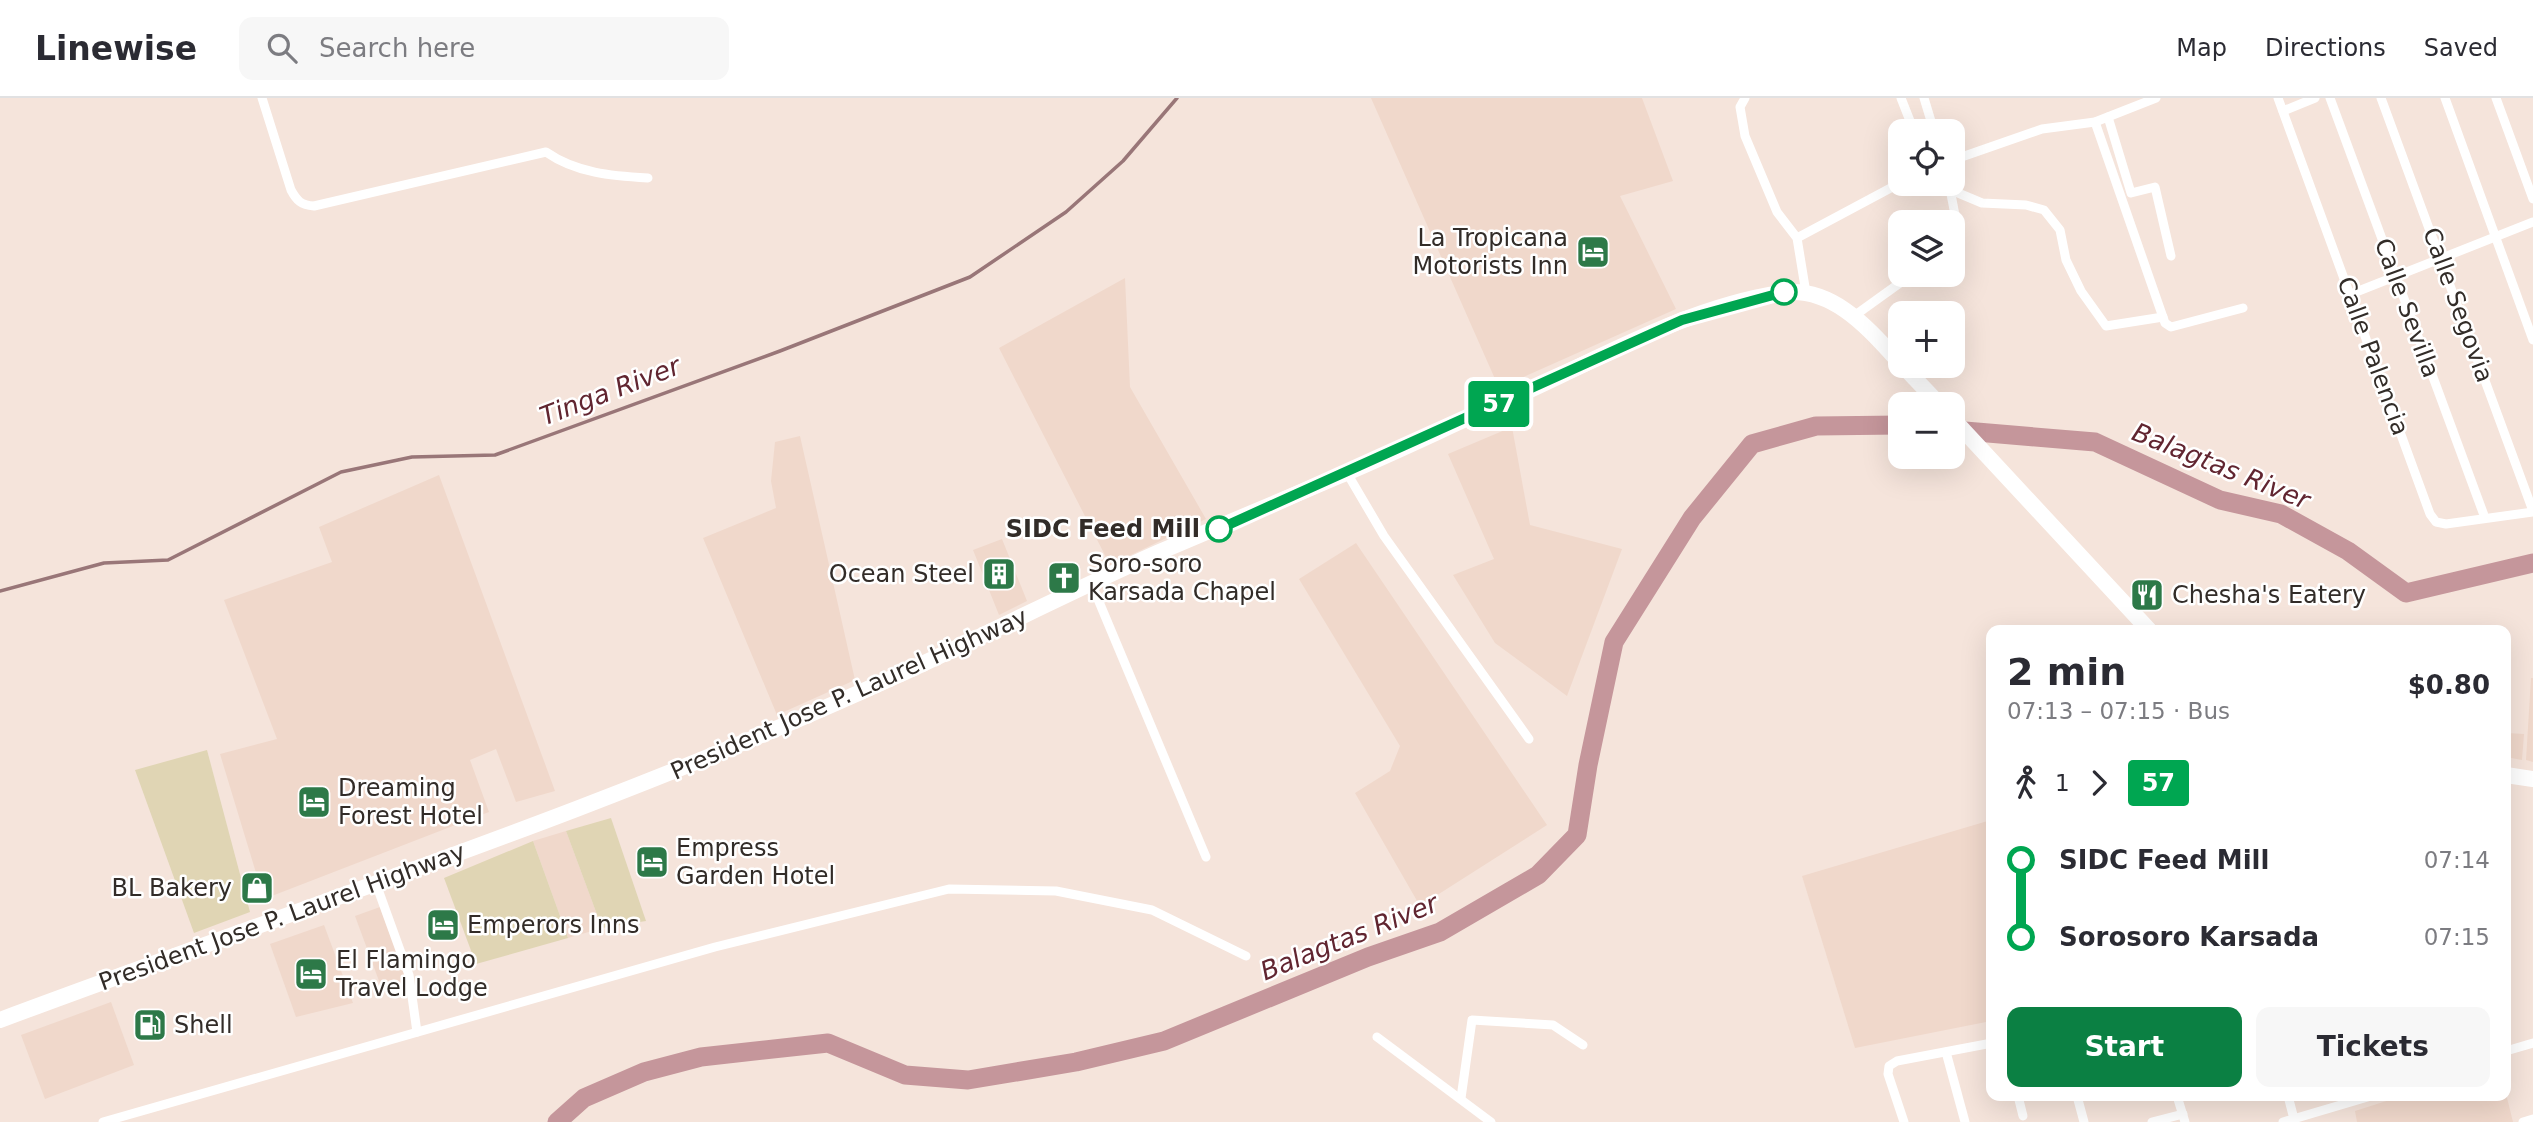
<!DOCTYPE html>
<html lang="en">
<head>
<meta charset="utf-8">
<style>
  :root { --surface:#fff; --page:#f7f7f7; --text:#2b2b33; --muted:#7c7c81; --line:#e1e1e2; --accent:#0b8043 }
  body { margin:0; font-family:"DejaVu Sans",sans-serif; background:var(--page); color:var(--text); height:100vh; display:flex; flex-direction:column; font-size:26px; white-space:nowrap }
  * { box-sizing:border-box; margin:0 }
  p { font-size:23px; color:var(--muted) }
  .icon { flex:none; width:38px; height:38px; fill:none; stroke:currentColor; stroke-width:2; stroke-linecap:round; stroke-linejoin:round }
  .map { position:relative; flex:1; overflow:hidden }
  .sheet { position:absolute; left:1986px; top:527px; width:525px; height:476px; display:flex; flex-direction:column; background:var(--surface); border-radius:14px; box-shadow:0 7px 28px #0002 }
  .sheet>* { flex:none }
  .badge { padding:0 14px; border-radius:5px; font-size:24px; line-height:46px }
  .controls { position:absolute; left:1888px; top:21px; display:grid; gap:14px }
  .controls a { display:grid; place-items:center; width:77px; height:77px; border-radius:14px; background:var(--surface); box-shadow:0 7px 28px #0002; font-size:35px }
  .map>.badge { position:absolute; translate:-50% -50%; box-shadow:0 0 0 4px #fff }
  .legs { display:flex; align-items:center; gap:10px; height:77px; padding:0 21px; font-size:23px }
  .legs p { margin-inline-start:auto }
  .head { display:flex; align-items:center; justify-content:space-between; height:119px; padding:0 21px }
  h1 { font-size:38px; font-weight:600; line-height:52px }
  .action { display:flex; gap:14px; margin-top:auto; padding:14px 21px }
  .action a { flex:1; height:80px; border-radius:14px; background:var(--accent); color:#fff; font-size:28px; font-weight:600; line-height:80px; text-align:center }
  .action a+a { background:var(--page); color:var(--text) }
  ul { padding:0 21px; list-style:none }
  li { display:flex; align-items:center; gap:24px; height:77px; font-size:26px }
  li i { display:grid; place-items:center; width:10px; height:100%; margin:0 9px; background:currentColor }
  li i::after { content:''; width:18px; height:18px; margin:-9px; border:5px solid; border-radius:50%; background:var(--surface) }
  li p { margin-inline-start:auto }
  li:first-child i { background:linear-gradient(#0000 50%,currentColor 0) }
  li:last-child i { background:linear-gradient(currentColor 50%,#0000 0) }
  header { display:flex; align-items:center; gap:42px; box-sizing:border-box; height:98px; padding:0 35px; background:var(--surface); border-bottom:2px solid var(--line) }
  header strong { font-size:33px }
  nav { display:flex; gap:38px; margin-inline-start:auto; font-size:24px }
  .search { width:490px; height:63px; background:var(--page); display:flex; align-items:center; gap:18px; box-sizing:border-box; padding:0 24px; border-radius:14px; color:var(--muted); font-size:26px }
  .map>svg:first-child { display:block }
</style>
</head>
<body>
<header>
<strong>Linewise</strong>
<div class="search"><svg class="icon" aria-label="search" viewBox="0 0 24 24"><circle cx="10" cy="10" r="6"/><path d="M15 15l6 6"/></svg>Search here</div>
<nav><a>Map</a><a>Directions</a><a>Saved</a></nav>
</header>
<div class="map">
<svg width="2533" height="1024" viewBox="0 0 2533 1024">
  <rect width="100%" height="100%" fill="#f5e4db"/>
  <g fill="#f0d8cb">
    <path d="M1371,0h271l31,83 -53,15 56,113 -177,79z"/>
    <path d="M1125,180l5,109 76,132 -96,46 -111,-217z"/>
    <path d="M1512,329l18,98 92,24 -55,147 -72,-53 -42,-68 41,-16 -46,-105z"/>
    <path d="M800,338l55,244 -78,35 -74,-177 73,-30 -5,-27 4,-39z"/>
    <path d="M439,377l116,316 -39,11 -20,-53 -26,11 19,52 -225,87 -44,-145 57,-15 -53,-139 108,-38 -13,-35z"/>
    <path d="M1002,441l25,62 -28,14 -26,-65z"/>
    <path d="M1356,445l191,282 -127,81 -65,-113 35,-22 10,-25 -101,-167z"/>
    <path d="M2531,580h2v84l-7,-2z"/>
    <path d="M2506,623l1,12 17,1 -2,26 -16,-3z"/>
    <path d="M1991,722v201l-136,27 -53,-172z"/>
    <path d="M566,733l36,97 -34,10 -35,-97z"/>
    <path d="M380,809l27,73 -25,9 -27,-73z"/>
    <path d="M324,827l29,78 -57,14 -26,-73z"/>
    <path d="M111,904l23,63 -89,34 -24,-64z"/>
    <path d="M2506,996l7,28h-156l-2,-11 47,-15z"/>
  </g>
  <g fill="#e0d5b4">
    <path d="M207,652l43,162 -56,21 -59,-163z"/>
    <path d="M611,720l35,103 -44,7 -36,-97z"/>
    <path d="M533,743l35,97 -92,26 -32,-86z"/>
  </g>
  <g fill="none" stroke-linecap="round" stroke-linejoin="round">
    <path stroke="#997678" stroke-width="3.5" d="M0,493l104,-28 64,-3 173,-88 71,-15 83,-2 285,-104 190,-74 96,-65 57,-51 54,-63"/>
    <g stroke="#c5969b" stroke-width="19">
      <path d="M1953,332l142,12 125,58 61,14 67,37 58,42 127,-30"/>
      <path d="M557,1024l27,-24 60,-26 57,-15 127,-14 77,32 63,5 108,-18 88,-21 204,-84 72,-25 98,-57 39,-40 11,-70 26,-123 78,-124 60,-74 64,-18 84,-1"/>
    </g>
    <g stroke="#fff" stroke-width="9">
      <path d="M262,0l29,92c6,11 10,15 23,16l232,-54c30,21 66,24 102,26"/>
      <path d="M1745,0l-5,9 5,29 32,76 20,26 9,55"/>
      <path d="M1901,0l13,33"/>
      <path d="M1924,0l10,33"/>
      <path d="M2278,0l152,416 6,8 10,2 87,-12"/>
      <path d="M2330,0l155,420"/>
      <path d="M2381,0l152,413"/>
      <path d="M2445,0l88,242"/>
      <path d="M2496,0l37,101"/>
      <path d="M2283,13l32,-13"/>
      <path d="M2108,19l23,76 24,-6 16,69"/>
      <path d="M2095,24l70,201 6,4 72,-19"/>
      <path d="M1953,62l89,-31 53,-7 61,-24"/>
      <path d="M1949,86l7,36 -3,15"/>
      <path d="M1951,92l31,13 44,2 18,5 16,20 6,30 15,31 25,35 57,-9"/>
      <path d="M1797,140l103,-55"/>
      <path d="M2351,196l182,-72"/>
      <path d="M1854,218l57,-41"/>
      <path d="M1347,375l37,63 145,203"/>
      <path d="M1092,487l114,272"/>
      <path d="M375,783l34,94 8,57"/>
      <path d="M1377,939l114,85"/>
      <path d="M2506,953l27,-8"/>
      <path d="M1946,954l19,70"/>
      <path d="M2018,998l5,20"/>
      <path d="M2077,998l7,26"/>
      <path d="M2177,998l8,26"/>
      <path d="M2288,998l6,23"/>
      <path d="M1461,1000l11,-78 81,5 30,20"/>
      <path d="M103,1024l612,-175 234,-58 107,2 96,19 94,46"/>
      <path d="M1904,1024l-16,-48 1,-8 8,-5 95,-18"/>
      <path d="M2152,1024l31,-8"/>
      <path d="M2283,1024l88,-26"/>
      <path d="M2523,1024l10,-3"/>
    </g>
    <g stroke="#fff" stroke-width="16">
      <path d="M1903,268l36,38"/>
      <path d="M1953,321l196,211"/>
      <path d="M2506,677l27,4"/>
      <path d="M0,922c299,-112 603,-210 894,-343 88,-40 175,-85 263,-124 61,-26 122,-51 182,-77 55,-23 108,-49 162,-73 90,-39 181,-95 280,-110 51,-8 88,36 119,70"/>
    </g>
  </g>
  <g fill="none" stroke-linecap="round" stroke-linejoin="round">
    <defs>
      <path id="line-1" d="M1219,431l463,-209 102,-28"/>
    </defs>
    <use href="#line-1" stroke="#fff" stroke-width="16"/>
    <use href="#line-1" stroke="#00a651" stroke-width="10"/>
  </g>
  <defs>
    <symbol id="hotel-square" viewBox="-11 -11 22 22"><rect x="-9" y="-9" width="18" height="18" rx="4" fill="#2d7948" stroke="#fff"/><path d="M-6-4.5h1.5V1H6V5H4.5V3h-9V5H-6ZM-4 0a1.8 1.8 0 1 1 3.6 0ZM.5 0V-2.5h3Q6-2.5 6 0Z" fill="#fff"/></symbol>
    <symbol id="building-square" viewBox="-11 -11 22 22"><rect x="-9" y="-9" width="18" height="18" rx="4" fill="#2d7948" stroke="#fff"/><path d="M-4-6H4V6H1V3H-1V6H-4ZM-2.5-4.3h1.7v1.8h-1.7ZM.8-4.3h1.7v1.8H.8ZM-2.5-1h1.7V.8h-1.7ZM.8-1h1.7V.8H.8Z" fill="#fff"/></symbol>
    <symbol id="church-square" viewBox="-11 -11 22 22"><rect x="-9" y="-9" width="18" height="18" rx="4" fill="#2d7948" stroke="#fff"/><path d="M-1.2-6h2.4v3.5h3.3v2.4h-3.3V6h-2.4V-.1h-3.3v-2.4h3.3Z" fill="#fff"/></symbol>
    <symbol id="restaurant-square" viewBox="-11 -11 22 22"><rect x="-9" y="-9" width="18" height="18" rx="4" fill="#2d7948" stroke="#fff"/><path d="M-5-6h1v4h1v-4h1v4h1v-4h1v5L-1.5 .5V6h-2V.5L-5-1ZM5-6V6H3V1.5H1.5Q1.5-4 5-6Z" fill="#fff"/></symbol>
    <symbol id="shop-square" viewBox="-11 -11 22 22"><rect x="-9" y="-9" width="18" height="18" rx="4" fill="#2d7948" stroke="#fff"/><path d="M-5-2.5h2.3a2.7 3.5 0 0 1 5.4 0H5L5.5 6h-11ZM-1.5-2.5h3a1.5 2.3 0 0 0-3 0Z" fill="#fff"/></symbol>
    <symbol id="fuel-square" viewBox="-11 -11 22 22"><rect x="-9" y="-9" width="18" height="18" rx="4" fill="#2d7948" stroke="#fff"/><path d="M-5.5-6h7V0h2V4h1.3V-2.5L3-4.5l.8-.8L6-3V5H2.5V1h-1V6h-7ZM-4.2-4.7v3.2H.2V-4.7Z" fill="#fff"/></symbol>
  </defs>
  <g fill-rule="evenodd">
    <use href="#hotel-square" x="1574" y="135" width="38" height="38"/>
    <use href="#building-square" x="980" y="457" width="38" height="38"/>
    <use href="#church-square" x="1045" y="461" width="38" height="38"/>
    <use href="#restaurant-square" x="2128" y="478" width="38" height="38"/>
    <use href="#hotel-square" x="295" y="685" width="38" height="38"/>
    <use href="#hotel-square" x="633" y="745" width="38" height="38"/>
    <use href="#shop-square" x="238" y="771" width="38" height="38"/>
    <use href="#hotel-square" x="424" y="808" width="38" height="38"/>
    <use href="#hotel-square" x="292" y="857" width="38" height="38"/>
    <use href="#fuel-square" x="131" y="908" width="38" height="38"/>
  </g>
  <g fill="#fff" stroke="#00a651" stroke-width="3.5">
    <circle cx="1784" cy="194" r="12"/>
    <circle cx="1219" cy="431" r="12"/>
  </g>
  <g text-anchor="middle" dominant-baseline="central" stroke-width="5" stroke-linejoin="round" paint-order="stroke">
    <g font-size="24" fill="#322c28" stroke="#fff" text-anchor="start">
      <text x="1568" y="140" text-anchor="end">La Tropicana<tspan x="1568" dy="28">Motorists Inn</tspan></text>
      <text x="1088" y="466">Soro-soro<tspan x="1088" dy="28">Karsada Chapel</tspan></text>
      <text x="974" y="476" text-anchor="end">Ocean Steel</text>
      <text x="2172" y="497">Chesha's Eatery</text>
      <text x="338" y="690">Dreaming<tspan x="338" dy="28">Forest Hotel</tspan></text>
      <text x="676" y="750">Empress<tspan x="676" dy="28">Garden Hotel</tspan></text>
      <text x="232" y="790" text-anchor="end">BL Bakery</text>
      <text x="467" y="827">Emperors Inns</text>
      <text x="336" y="862">El Flamingo<tspan x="336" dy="28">Travel Lodge</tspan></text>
      <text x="174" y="927">Shell</text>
    </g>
    <g font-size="24" fill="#322c28" stroke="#fff">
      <text transform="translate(2458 207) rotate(70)">Calle Segovia</text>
      <text transform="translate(2407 210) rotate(70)">Calle Sevilla</text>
      <text transform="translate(2373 258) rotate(70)">Calle Palencia</text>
      <text transform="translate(849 596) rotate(-24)">President Jose P. Laurel Highway</text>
      <text transform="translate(282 819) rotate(-20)">President Jose P. Laurel Highway</text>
    </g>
    <g font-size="24" font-weight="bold" fill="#322c28" stroke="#fff" text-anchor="end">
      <text x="1200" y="431">SIDC Feed Mill</text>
    </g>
    <g font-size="26" font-style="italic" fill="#612530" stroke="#fff">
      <text transform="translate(610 293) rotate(-21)">Tinga River</text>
      <text transform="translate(2221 368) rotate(22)">Balagtas River</text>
      <text transform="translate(1349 839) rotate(-22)">Balagtas River</text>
    </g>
  </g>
</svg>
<div class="controls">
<a><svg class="icon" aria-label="locate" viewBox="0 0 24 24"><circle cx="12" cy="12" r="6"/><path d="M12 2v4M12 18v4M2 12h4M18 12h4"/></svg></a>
<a><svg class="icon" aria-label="layers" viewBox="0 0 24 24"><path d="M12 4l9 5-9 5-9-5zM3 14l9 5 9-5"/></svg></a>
<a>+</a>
<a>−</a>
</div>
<b class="badge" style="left:1499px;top:306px;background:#00a651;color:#fff">57</b>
<section class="sheet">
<div class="head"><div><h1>2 min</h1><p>07:13 – 07:15 · Bus</p></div><b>$0.80</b></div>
<div class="legs"><svg class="icon" aria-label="walk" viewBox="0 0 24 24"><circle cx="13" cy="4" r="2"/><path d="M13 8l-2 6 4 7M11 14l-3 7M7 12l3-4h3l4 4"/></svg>1<svg class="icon" aria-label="forward" viewBox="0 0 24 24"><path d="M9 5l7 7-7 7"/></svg><b class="badge" style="background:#00a651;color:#fff">57</b></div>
<ul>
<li><i style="color:#00a651"></i><b>SIDC Feed Mill</b><p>07:14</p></li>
<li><i style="color:#00a651"></i><b>Sorosoro Karsada</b><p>07:15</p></li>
</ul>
<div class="action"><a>Start</a><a>Tickets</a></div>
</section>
</div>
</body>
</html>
